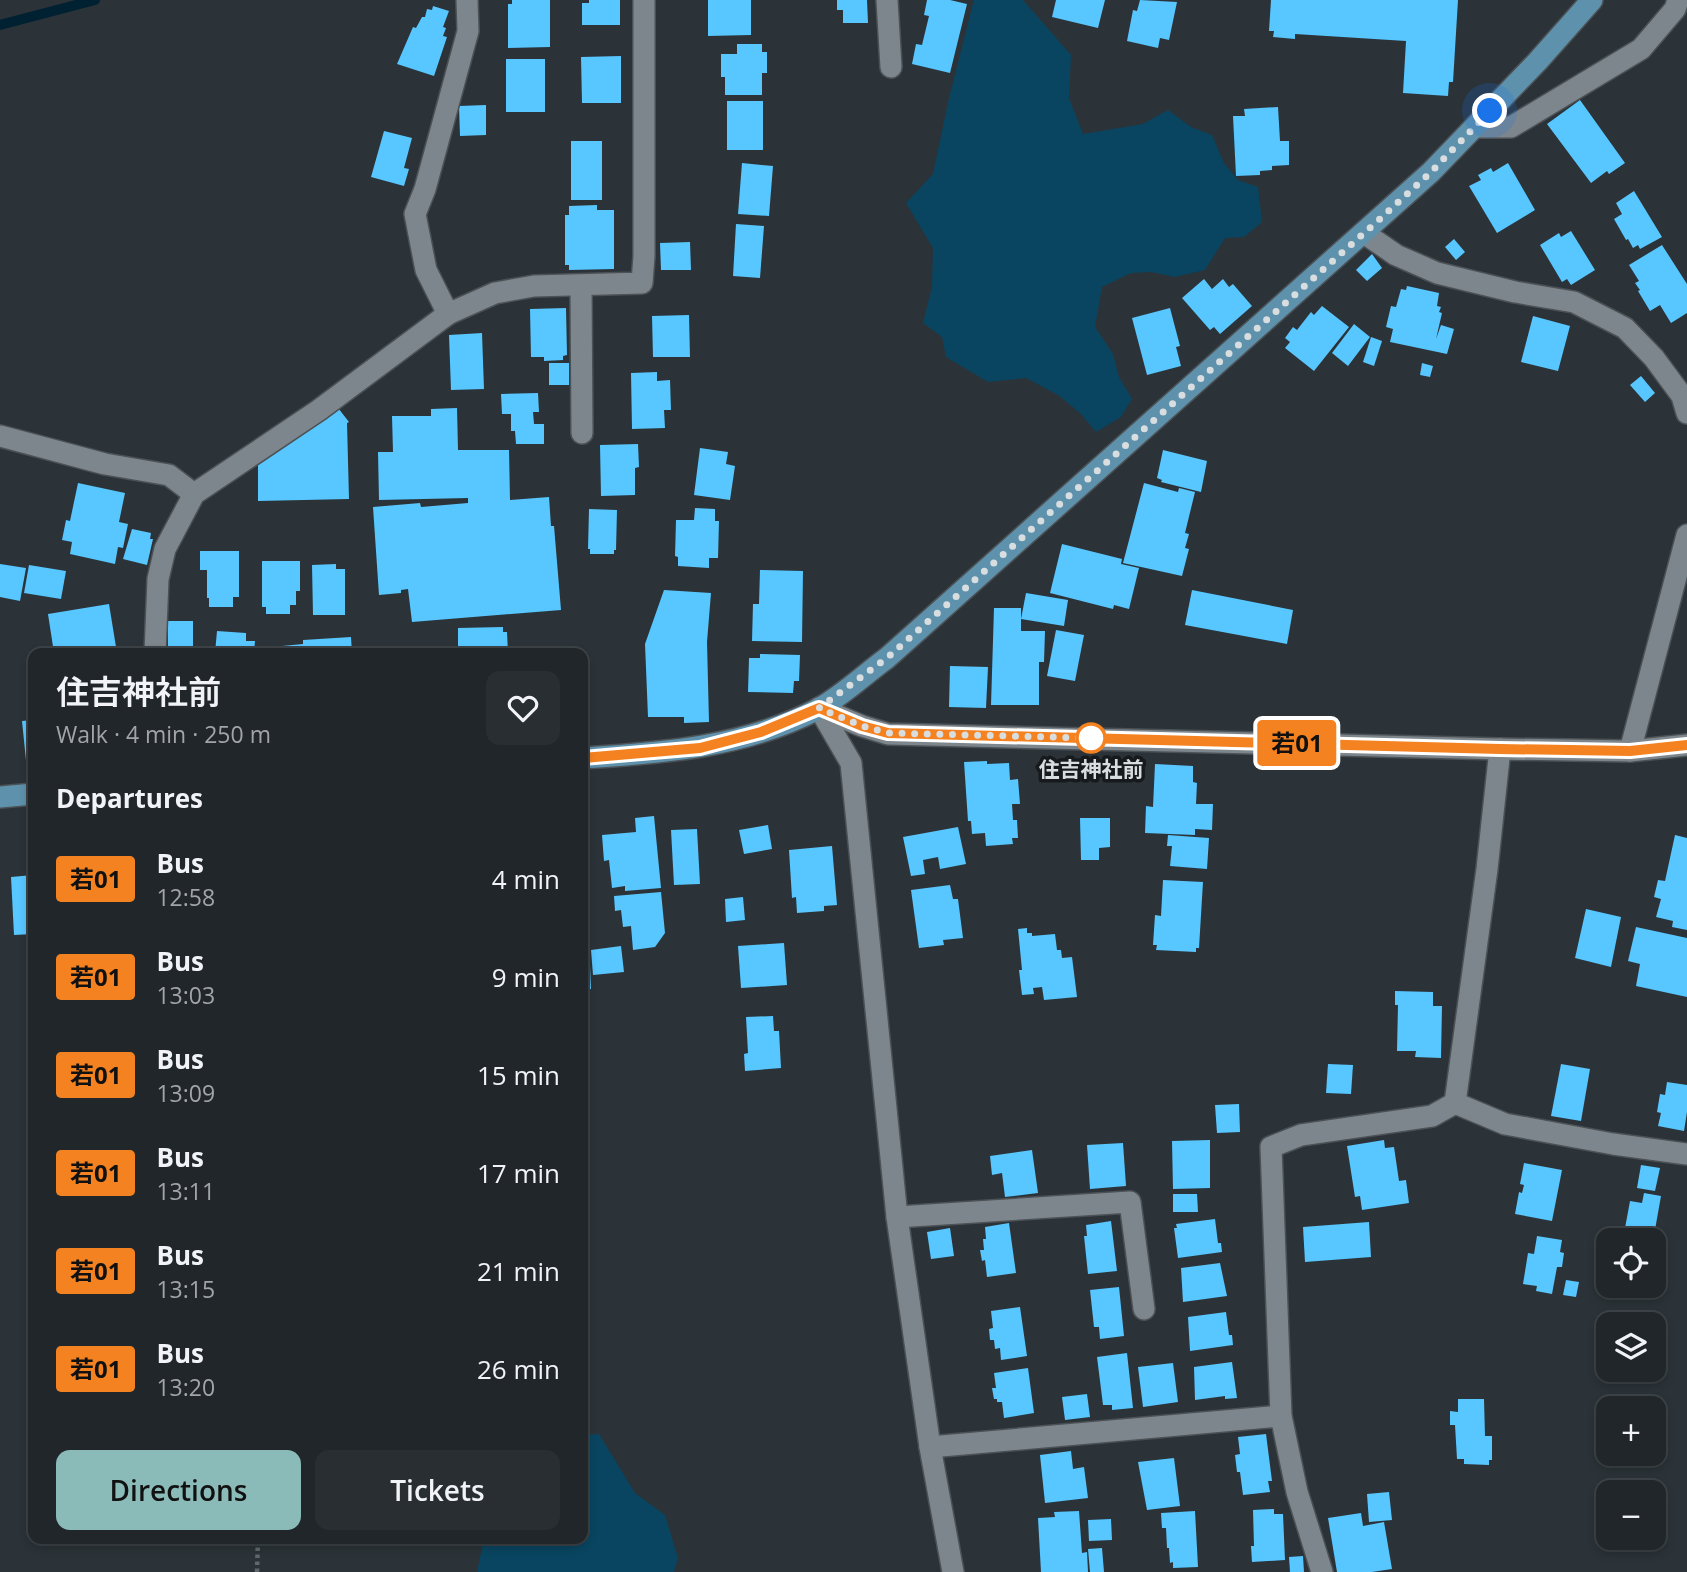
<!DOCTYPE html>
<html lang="en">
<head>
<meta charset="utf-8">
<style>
  :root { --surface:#20262a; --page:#282e32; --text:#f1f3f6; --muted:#a2a5a8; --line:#3d4347; --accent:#8bbbb9 }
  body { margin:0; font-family:"Open Sans","Noto Sans JP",sans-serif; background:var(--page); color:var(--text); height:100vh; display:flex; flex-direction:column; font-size:26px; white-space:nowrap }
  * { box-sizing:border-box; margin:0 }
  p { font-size:23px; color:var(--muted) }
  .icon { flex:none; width:38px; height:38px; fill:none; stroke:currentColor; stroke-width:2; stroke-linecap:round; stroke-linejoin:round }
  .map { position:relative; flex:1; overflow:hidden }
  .sheet { position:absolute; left:28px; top:648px; width:560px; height:896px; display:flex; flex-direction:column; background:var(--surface); border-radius:14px; box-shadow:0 4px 10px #0003,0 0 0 2px var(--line) }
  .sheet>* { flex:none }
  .badge { padding:0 14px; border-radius:5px; font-size:24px; line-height:46px }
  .controls { position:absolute; left:1596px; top:1228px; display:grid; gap:14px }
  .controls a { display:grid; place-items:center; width:70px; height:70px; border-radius:14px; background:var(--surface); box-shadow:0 4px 10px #0003,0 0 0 2px var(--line); font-size:35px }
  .you { position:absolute; width:35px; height:35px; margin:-18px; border:5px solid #fff; border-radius:50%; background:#1a73e8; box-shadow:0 0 0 10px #1a73e833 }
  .map>.badge { position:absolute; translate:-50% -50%; box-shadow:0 0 0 4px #fff }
  h2 { padding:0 28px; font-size:26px; line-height:63px }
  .round { display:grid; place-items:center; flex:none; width:74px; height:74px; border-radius:14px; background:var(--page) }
  .summary { display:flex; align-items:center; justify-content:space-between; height:119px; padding:0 28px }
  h1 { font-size:33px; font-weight:600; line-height:52px }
  .cta { display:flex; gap:14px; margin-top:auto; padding:14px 28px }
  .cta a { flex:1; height:80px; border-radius:14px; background:var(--accent); color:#111; font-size:28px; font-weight:600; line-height:80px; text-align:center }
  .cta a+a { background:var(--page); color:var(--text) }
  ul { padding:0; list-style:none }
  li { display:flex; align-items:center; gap:21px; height:98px; padding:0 28px }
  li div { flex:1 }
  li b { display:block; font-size:26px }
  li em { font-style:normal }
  li .badge { min-width:77px; font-weight:700; text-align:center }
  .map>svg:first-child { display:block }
</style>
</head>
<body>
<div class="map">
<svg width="1687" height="1572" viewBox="0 0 1687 1572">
  <rect width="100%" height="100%" fill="#2b3338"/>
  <g fill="#094560">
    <path d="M974,0h49l48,55 -2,43 14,36 60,-10 25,-14 23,17 21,8 12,28 14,17 20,7 4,35 -18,15 -19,1 -20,32 -30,7 -24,-5 -20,1 -29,14 -7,40 18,27 6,23 13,22 -11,18 -25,15 -16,-19 -22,-18 -32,-17 -38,4 -42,-25 -4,-20 -19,-14 9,-36 1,-39 -27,-45 27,-29 16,-76z"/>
    <path d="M599,1434l36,59 30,22 13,43 -4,14h-197l7,-34h99v-103z"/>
  </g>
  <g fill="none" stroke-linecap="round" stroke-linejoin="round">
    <path stroke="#002132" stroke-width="10" d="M0,25l95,-25"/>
  </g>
  <g fill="#58c6ff">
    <path d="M512,0h38v47l-42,1v-44h4z"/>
    <path d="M589,0h31v25h-38v-22h7z"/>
    <path d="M708,0h43v35l-43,1z"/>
    <path d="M837,0h30l1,23h-25v-13h-6z"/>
    <path d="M927,0h23l17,4 -17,69 -38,-9 4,-20 6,1 7,-29 -5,-1z"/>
    <path d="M1056,0h49l-7,28 -46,-11z"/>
    <path d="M1140,0l37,2 -8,38 -9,-2 -2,10 -31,-7 6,-31 4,1z"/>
    <path d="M1271,0h187l-5,82h-4l-1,14 -45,-3 3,-52 -111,-7v5l-22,-2 1,-6h-5z"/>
    <path d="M433,6l16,5 -6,16 3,1 -3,8 4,1 -13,39 -37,-12 16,-37 3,1 6,-11h3l2,-8 5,1z"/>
    <path d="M737,44h25v8h5v21h-5v22h-37v-18h-4v-23h16z"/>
    <path d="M621,56v47h-39l-1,-46z"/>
    <rect x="506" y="59" width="39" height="53"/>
    <path d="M1580,100l45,63 -16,11 -2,-3 -16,12 -44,-59z"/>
    <rect x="727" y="101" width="36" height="49"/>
    <path d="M486,105v30l-26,1 -1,-30z"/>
    <path d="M1278,107l2,34h9v24l-17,1v4l-12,1v4l-24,1 -3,-60h12l-1,-7z"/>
    <path d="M384,131l28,7 -8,30 5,1 -5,17 -33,-9z"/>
    <rect x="571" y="141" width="31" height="59"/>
    <path d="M742,163l31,3 -4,50 -31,-2z"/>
    <path d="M1508,163l27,47 -38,23 -28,-47 12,-6 -3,-5 13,-7 2,4z"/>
    <path d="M1634,191l28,46 -22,12 -2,-4 -5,3 -5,-9 -2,1 -12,-21 8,-5 -6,-11z"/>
    <path d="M597,205v5h17v59l-45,1v-5h-4v-50h4v-9z"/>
    <path d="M736,224l28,2 -4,52 -27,-2z"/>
    <path d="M1571,231l24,39 -24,15 -4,-6 -5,3 -22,-37 19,-12 2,4z"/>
    <path d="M1454,239l11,13 -9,8 -11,-13z"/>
    <path d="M690,242l1,28h-30l-1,-27z"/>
    <path d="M1662,245l25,39v29l-16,10 -11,-18 -10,6 -12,-20 2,-1 -5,-7 4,-2 -10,-16z"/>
    <path d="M1372,254l10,14 -15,13 -11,-11z"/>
    <path d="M1204,279l8,10 11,-10 6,8 4,-3 19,22 -32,28 -6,-7 -4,3 -28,-32z"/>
    <path d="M1407,286l32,7 -2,13 4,1 -2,5 3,1 -6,26 5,-14 13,4 -7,25 -57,-12 3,-13 -7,-2 5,-21 5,1 5,-18 5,1z"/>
    <path d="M1322,306l27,21 -35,44 -29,-23 5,-6 -5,-4 8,-11 4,3 14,-18 3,3z"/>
    <path d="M566,308l1,47 -4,1v4l-19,1v-4h-13l-1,-48z"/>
    <path d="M1170,308l10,38 -4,1 5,19 -34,9 -15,-57z"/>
    <path d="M689,315l1,42h-37l-1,-41z"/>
    <path d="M1533,316l37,10 -12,45 -37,-9z"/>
    <path d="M1354,324l16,13 -22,29 -16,-13z"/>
    <path d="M482,333l2,56 -33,1 -2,-55z"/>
    <path d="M1371,337l11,4 -8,25 -11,-4z"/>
    <rect x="549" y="363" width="20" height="22"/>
    <path d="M1422,363l11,3 -3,11 -10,-2z"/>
    <path d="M657,372v9l13,-1 1,30h-7l1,18 -33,1 -1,-56z"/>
    <path d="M1641,376l14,17 -10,9 -15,-17z"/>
    <path d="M538,393l1,19h-6l1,12h10v20h-28l-1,-13h-4v-17h-9l-1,-20z"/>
    <path d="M335,404l14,18 -2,1 2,76 -91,2v-41z"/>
    <path d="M457,408l1,42h51l1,50 39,-3 2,29h3l7,84 -149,12 -4,-33 -7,1v3l-22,2 -6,-88 47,-4 1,4 47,-4v-5l-89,2 -1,-48h15l-1,-36h39v-7z"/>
    <path d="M638,444l1,23 -4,1v27l-34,1 -1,-51z"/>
    <path d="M700,448l28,4 -2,12 9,2 -5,34 -36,-5z"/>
    <path d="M1163,450l44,11 -6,31 -40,-10 1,-2 -5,-2z"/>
    <path d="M78,483l47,10 -6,29 9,2 -5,24 -5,-1 -3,17 -45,-10 2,-12 -10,-2 4,-20 4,1z"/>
    <path d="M1144,483l34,9 1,-4 16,4 -10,41 4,1 -4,14 4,1 -7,27 -59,-13z"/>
    <path d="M695,508l20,1v12h4l-1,37h-9v10l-31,-2v-9l-3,-1 1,-36h18z"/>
    <path d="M589,509l28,1 -1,40h-2v4h-24v-5h-2z"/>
    <path d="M132,529l19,4 -1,6h3l-6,26 -24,-6z"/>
    <path d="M1062,544l60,15 -1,5 18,4 -10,41 -15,-4 -1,4 -63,-16z"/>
    <path d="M200,551h39v46h-6v10h-24v-9h-2v-28h-7z"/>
    <path d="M262,561h38v30h-4v14h-6v9h-24v-7h-4z"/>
    <path d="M0,564l26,4 -6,33 -20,-4z"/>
    <path d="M336,564v5h9v46h-32l-1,-50z"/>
    <path d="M29,565l37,6 -5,28 -37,-6z"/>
    <path d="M760,570l43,1 -1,71 -50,-1 1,-37h6z"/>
    <path d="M664,590l47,3 -4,49 2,80 -25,1v-6h-36l-3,-73z"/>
    <path d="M1192,590l101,20 -6,34 -102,-19z"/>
    <path d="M1026,593l42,7 -4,26 -43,-7z"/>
    <path d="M109,604l8,49h-63l-6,-39z"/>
    <path d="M994,608h27v23h24l-1,31h-5v43h-48z"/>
    <path d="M168,621h25v26l-25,1z"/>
    <path d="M503,627v5h4l1,21h-50v-25z"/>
    <path d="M1056,630l28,5 -9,46 -28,-5z"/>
    <path d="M217,631l29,2v8h9l-1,12h-39z"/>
    <path d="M351,637l1,16h-69l-1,-7 21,-2v-4z"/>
    <path d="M760,654l40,1 -1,26h-5l-1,12 -45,-1 1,-34h11z"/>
    <path d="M950,666l38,1 -2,41 -37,-1z"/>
    <path d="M33,720v49l-6,1 -5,-49z"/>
    <path d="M987,761v3l22,-1 1,17 8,-1 2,25h-8l1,16h4l1,18h-6l1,6 -27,2 -1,-13 -13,1 -1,-13h-3l-4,-59z"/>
    <path d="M1155,764l38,2v16l4,1 -1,21h17l-1,26 -17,-1v6l-50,-2 1,-27 7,1z"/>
    <path d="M654,816l7,72 -36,3v-5l-13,2 -3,-28 -5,1 -2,-26 34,-3 -1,-14z"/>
    <path d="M1080,818h30v29l-11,1v12h-18z"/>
    <path d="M768,825l4,24 -28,5 -5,-24z"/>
    <path d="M958,827l8,37 -26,5 -2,-12 -15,3 2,14 -14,2 -8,-39z"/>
    <path d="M697,829l3,55 -26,1 -3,-55z"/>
    <path d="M1168,835l41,3 -2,31 -37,-3 2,-20h-5z"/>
    <path d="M1675,835l12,3v92l-15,-3 1,-6 -17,-4 5,-18 -7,-2 4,-17 7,1z"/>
    <path d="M832,846l5,59 -13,1v5l-27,2 -1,-16 -4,1 -3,-48z"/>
    <path d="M33,875v59l-19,1 -3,-58z"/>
    <path d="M1163,880l40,2 -4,66h-3v4l-40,-2 1,-5h-4l2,-30 6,1z"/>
    <path d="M950,885l3,14h5l5,39 -20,2 1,5 -25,3 -8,-58z"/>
    <path d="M661,892l4,41 -10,14 -22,3 -2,-24 -8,1 -2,-17 -6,1 -1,-15z"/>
    <path d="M743,897l2,23 -19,2 -1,-23z"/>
    <path d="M1586,909l35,8 -10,50 -36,-9z"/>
    <path d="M1636,927l51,11v59l-51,-11 4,-22 -12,-3z"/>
    <path d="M1027,928v5h5v3l23,-2 2,16h4l1,8 10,-1 5,40 -33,3 -2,-13 -9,1 1,6 -12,1 -3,-25h3l-4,-41z"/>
    <path d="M784,943l3,42 -46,3 -3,-42z"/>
    <path d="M621,946l3,26 -31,3 -2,-25z"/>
    <path d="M590,966l1,23 -8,1v-23z"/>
    <path d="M1395,991l38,1v14h9l-1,52 -26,-1 1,-6h-19l1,-46h-3z"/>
    <path d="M773,1016l1,15h5l2,37 -36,3 -1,-17 4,-1 -2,-36z"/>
    <path d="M1328,1064l25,1 -2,29 -25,-1z"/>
    <path d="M1561,1064l29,5 -9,52 -30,-5z"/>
    <path d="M1667,1082l20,3v27l-3,19 -26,-5 3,-13 -4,-1 3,-18 5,1z"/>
    <path d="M1239,1104l1,28 -23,1 -2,-28z"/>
    <path d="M1210,1140v48l-37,1 -1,-48z"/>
    <path d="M1384,1140l1,8 9,-1 5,34 7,-1 3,23 -47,7 -2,-14 -5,1 -8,-51z"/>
    <path d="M1123,1143l3,43 -36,3 -3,-44z"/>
    <path d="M1032,1150l6,43 -33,4 -3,-24 -10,2 -2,-19z"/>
    <path d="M1524,1163l38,7 -10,51 -37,-7 4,-22 3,1 2,-8 -4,-1z"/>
    <path d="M1641,1165l19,3 -5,23 -18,-3z"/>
    <path d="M1644,1193l17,3 -8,45 -30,-2 7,-38 12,2z"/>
    <path d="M1173,1194h24l1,18h-25z"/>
    <path d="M1215,1219l3,24h3l1,9 -44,6 -4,-30h3l-1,-4z"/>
    <path d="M1111,1221l6,50 -29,3 -4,-38h3l-1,-11z"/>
    <path d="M1369,1222l2,35 -66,5 -2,-35z"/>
    <path d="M1009,1223l7,50 -29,4 -2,-17 -3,1 -2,-11h4l-1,-11h3l-1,-12z"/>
    <path d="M950,1228l4,28 -23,3 -4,-27z"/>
    <path d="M1537,1236l25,4 -2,12 4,1 -2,14h-5l-5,27 -16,-3 1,-5 -14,-2 5,-31 6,1z"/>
    <path d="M1220,1263l7,33 -44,6 -2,-34z"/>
    <path d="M1566,1280l13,2 -3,15 -13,-2z"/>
    <path d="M1612,1286h35l-2,7z"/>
    <path d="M1119,1287l5,49 -24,3 -1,-12h-5l-4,-37z"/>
    <path d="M1020,1307l7,49 -26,4 -1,-12 -5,1 -1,-9h-4l-1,-11 4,-1 -2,-17z"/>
    <path d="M1226,1312l3,23h3l1,10 -43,6 -2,-34z"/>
    <path d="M1127,1353l6,55 -21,2v-5h-9l-6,-48z"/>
    <path d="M1232,1362l5,36 -12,1v-3l-30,4 -1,-33z"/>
    <path d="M1173,1363l5,39 -35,5 -5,-40z"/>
    <path d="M1028,1368l6,45 -30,5 -2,-16h-5v-3h-3l-2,-11h4l-2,-15z"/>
    <path d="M1087,1394l3,23 -25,3 -3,-23z"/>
    <path d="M1458,1399h26l1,37h7v24h-3v5l-25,-1v-5h-7l-2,-34h-5v-14l8,1z"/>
    <path d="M1266,1434l6,47h-4l2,11 -27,3 -3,-23h-3l-2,-17 5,-1 -2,-17z"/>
    <path d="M1071,1451l2,18 11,-2 4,31 -43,5 -5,-48z"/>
    <path d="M1174,1458l6,48 -33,4 -9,-48z"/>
    <path d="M1389,1492l3,28 -23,2 -2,-28z"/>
    <path d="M1274,1509v5h9l2,46 -33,2 -1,-16h3l-1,-36z"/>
    <path d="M1079,1511l3,42 5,-1 1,20h-47l-3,-54 17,-1 -1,-5z"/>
    <path d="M1195,1511l3,56 -25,1v-6l-3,1 -1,-15h-2l-1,-20h-4l-1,-15z"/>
    <path d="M1361,1513l2,13 21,-4 8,47 -20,3h-35l-9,-54z"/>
    <path d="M1111,1519l1,21 -23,1 -1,-21z"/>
    <path d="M1102,1548l2,24h-14l-2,-23z"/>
    <path d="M1303,1556l1,16h-14l-1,-15z"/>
  </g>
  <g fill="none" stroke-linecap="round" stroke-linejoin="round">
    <defs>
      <g id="minor">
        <path d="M467,0l1,31 -43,158 -10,25 11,56 22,44 47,-21 39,-7 108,-3 2,-27v-256"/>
        <path d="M887,0l4,67"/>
        <path d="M1475,127h36l130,-78 34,-40 3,-9"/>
        <path d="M1364,233l32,22 41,18 78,19 59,10 51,26 29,30 28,38 5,17"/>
        <path d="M581,286l1,147"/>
        <path d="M0,436l105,28 64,11 25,19"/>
        <path d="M155,653l3,-74 7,-30 29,-55 125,-84 129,-96"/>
        <path d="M819,708l32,55 46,454 33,230 23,125"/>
        <path d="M819,708l43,18 26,8 612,15 130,2 57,-6"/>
        <path d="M1630,751l57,-216"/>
        <path d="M1455,1103l32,-234 13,-120"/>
        <path d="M897,1217l233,-15 14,107"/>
        <path d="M930,1447l351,-31"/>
        <path d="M1322,1572l-25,-80 -16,-76 -10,-269 30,-12 131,-19 23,-13 50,21 108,20 74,10"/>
      </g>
      <g id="major">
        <path d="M583,758c80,-5 162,-11 235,-49 24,-13 47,-35 69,-51l544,-486 106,-110 55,-62"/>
        <path d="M0,797l33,-3"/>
      </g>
    </defs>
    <use href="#minor" stroke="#4b5155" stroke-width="24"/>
    <use href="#major" stroke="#4b5155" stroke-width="24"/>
    <path stroke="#61686c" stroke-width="4.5" stroke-dasharray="3.5 3.5" stroke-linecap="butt" d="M257,1572l1,-34"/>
    <use href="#minor" stroke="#7d868c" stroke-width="21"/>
    <use href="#major" stroke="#5e91ac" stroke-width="21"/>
  </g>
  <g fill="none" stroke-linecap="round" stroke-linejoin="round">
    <defs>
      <path id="line" d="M583,758l117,-10 61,-16 58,-24 43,18 26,7 612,16 130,2 57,-6"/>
    </defs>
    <use href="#line" stroke="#fff" stroke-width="16"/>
    <use href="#line" stroke="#f58220" stroke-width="10"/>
    <path stroke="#d8dde0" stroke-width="7" stroke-dasharray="0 12.6" d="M1091,738l-203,-5 -26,-7 -43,-18 68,-50 494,-440 50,-46 59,-61"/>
  </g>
  <circle fill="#fff" stroke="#f58220" stroke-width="3.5" cx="1091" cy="738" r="14"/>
  <g text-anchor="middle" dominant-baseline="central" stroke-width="7" stroke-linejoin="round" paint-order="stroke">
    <g font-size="21" font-weight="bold" fill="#d8dde0" stroke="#171a1c">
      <text x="1091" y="769">住吉神社前</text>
    </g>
  </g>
</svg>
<div class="controls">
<a><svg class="icon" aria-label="locate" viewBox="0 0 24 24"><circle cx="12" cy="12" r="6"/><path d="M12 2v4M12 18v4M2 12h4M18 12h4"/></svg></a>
<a><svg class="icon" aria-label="layers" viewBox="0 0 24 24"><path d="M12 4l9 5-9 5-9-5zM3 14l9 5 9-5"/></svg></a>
<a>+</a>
<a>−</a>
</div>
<div class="you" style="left:1490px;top:111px"></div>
<b class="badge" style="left:1297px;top:743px;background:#f58220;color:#111">若01</b>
<section class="sheet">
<div class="summary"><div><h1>住吉神社前</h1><p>Walk · 4 min · 250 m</p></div><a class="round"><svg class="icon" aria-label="heart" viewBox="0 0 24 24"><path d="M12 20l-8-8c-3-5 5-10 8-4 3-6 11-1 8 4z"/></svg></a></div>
<h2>Departures</h2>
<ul>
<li><span class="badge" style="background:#f58220;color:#111">若01</span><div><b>Bus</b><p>12:58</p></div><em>4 min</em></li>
<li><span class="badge" style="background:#f58220;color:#111">若01</span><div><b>Bus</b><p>13:03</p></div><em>9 min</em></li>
<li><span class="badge" style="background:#f58220;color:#111">若01</span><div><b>Bus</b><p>13:09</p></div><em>15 min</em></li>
<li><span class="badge" style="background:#f58220;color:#111">若01</span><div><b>Bus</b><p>13:11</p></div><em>17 min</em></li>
<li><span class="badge" style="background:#f58220;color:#111">若01</span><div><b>Bus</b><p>13:15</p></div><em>21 min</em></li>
<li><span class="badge" style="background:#f58220;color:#111">若01</span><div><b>Bus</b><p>13:20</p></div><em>26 min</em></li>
</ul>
<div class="cta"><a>Directions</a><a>Tickets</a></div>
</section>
</div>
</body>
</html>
